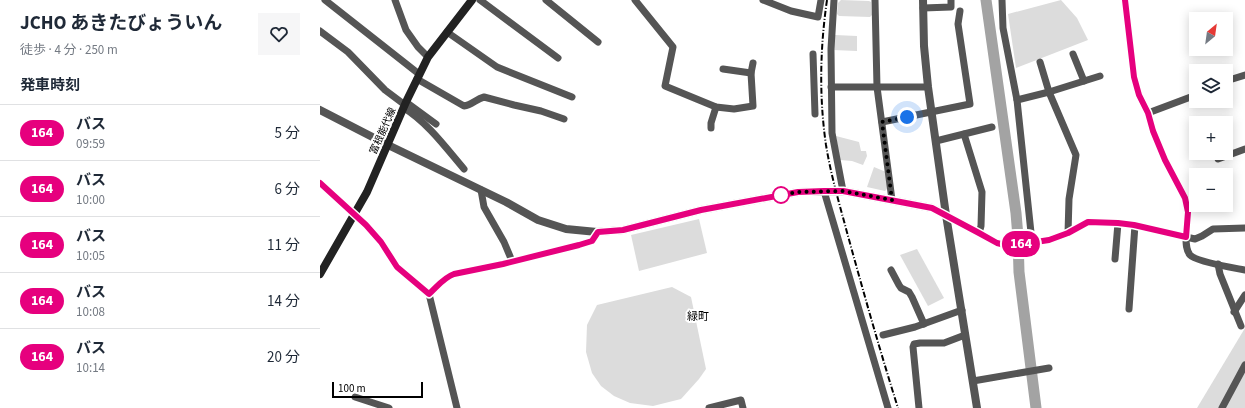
<!DOCTYPE html>
<html lang="ja">
<head>
<meta charset="utf-8">
<style>
  :root { --surface:#fff; --page:#f6f6f7; --text:#1f2937; --muted:#747a83; --line:#e0e1e3 }
  body { margin:0; font-family:"Source Sans 3","Noto Sans JP",sans-serif; background:var(--page); color:var(--text); height:100vh; display:flex; flex-direction:column; font-size:15px; white-space:nowrap }
  * { box-sizing:border-box; margin:0 }
  p { font-size:13px; color:var(--muted) }
  .icon { flex:none; width:22px; height:22px; fill:none; stroke:currentColor; stroke-width:2; stroke-linecap:round; stroke-linejoin:round }
  .map { position:relative; flex:1; overflow:hidden }
  .sheet { display:flex; flex-direction:column; background:var(--surface); width:320px }
  .sheet>* { flex:none }
  .badge { padding:0 8px; border-radius:13px; font-size:14px; line-height:26px }
  .needle { width:26px; rotate:29deg }
  .controls { position:absolute; left:869px; top:12px; display:grid; gap:8px }
  .controls a { display:grid; place-items:center; width:44px; height:44px; border-radius:0px; background:var(--surface); box-shadow:0 2px 10px #0003; font-size:20px }
  .scale { position:absolute; left:12px; bottom:10px; width:91px; box-sizing:border-box; padding-left:4px; border:2px solid #000; border-top:0; font-size:11px; line-height:14px; white-space:nowrap; color:#000; -webkit-text-stroke:3px #fff; paint-order:stroke }
  .you { position:absolute; width:20px; height:20px; margin:-10px; border:3px solid #fff; border-radius:50%; background:#1a73e8; box-shadow:0 0 0 6px #1a73e833 }
  .map>.badge { position:absolute; translate:-50% -50%; box-shadow:0 0 0 2px #fff }
  h2 { padding:0 20px; font-size:15px; line-height:36px }
  .round { display:grid; place-items:center; flex:none; width:42px; height:42px; border-radius:0px; background:var(--page) }
  .headline { display:flex; align-items:center; justify-content:space-between; height:68px; padding:0 20px }
  h1 { font-size:19px; font-weight:700; line-height:30px }
  ul { padding:0; list-style:none }
  li { display:flex; align-items:center; gap:12px; height:56px; padding:0 20px; border-top:1px solid var(--line) }
  li div { flex:1 }
  li b { display:block; font-size:15px }
  li em { font-style:normal }
  li .badge { min-width:44px; font-weight:700; text-align:center }
  main { display:flex; flex:1; min-height:0 }
  .map>svg:first-child { display:block }
</style>
</head>
<body>
<main>
<section class="sheet">
<div class="headline"><div><h1>JCHO あきたびょういん</h1><p>徒歩 · 4 分 · 250 m</p></div><a class="round"><svg class="icon" aria-label="heart" viewBox="0 0 24 24"><path d="M12 20l-8-8c-3-5 5-10 8-4 3-6 11-1 8 4z"/></svg></a></div>
<h2>発車時刻</h2>
<ul>
<li><span class="badge" style="background:#e6007e;color:#fff">164</span><div><b>バス</b><p>09:59</p></div><em>5 分</em></li>
<li><span class="badge" style="background:#e6007e;color:#fff">164</span><div><b>バス</b><p>10:00</p></div><em>6 分</em></li>
<li><span class="badge" style="background:#e6007e;color:#fff">164</span><div><b>バス</b><p>10:05</p></div><em>11 分</em></li>
<li><span class="badge" style="background:#e6007e;color:#fff">164</span><div><b>バス</b><p>10:08</p></div><em>14 分</em></li>
<li><span class="badge" style="background:#e6007e;color:#fff">164</span><div><b>バス</b><p>10:14</p></div><em>20 分</em></li>
</ul>
</section>
<div class="map">
<svg width="925" height="408" viewBox="0 0 925 408">
  <rect width="100%" height="100%" fill="#fff"/>
  <g fill="#dcdcdc">
    <path d="M521,0l28,1 2,1 1,13 -2,2 -31,-1 -2,-2 1,-11z"/>
    <path d="M741,0l16,18 11,22 -72,28 -8,-54z"/>
    <path d="M515,35l22,1v15l-24,-1z"/>
    <path d="M516,136l23,6 2,9h5l1,5 -4,9 -11,-4 -12,-1z"/>
    <path d="M554,167l12,5 2,16 -3,3 -18,-4z"/>
    <path d="M379,219l8,34 -68,18 -8,-36z"/>
    <path d="M597,249l27,49 -16,8 -28,-51z"/>
    <path d="M352,287l19,10 15,72 -7,10 -18,20 -28,7 -23,-3 -16,-7 -13,-10 -9,-13 -6,-21 1,-27 10,-20z"/>
    <path d="M925,328v80h-48z"/>
  </g>
  <g fill="none" stroke-linecap="round" stroke-linejoin="round">
    <path stroke="#a3a3a3" stroke-width="11" d="M666,0l30,213 2,24 1,35 17,136"/>
    <g stroke="#555" stroke-width="7">
      <path d="M5,0l94,74"/>
      <path d="M75,0l11,30 12,17 10,10"/>
      <path d="M160,0l78,58"/>
      <path d="M226,0l52,42"/>
      <path d="M315,0l38,47 -8,39 51,21 18,2 19,-3 -2,-33 2,-10"/>
      <path d="M443,0l28,11 27,6 3,-17"/>
      <path d="M514,0l-3,49 1,84 11,58"/>
      <path d="M555,0l2,87 15,113"/>
      <path d="M682,0l1,28 14,72 15,142"/>
      <path d="M805,0l9,77 5,18 9,18"/>
      <path d="M603,8l28,-1v-7"/>
      <path d="M0,31l28,21 37,38 20,15"/>
      <path d="M127,32l50,35 75,30"/>
      <path d="M493,54l2,60"/>
      <path d="M753,54l11,27"/>
      <path d="M720,62l9,30 27,63 -7,44 -1,34"/>
      <path d="M403,69l28,4"/>
      <path d="M97,79l47,27c8,-1 12,-7 20,-9l30,8 27,6 23,8"/>
      <path d="M906,81l19,-6"/>
      <path d="M511,87h97"/>
      <path d="M876,95l-48,18 5,18 12,29 20,38 3,14 -2,25 9,2 7,-3 11,-7 32,-1"/>
      <path d="M697,100l32,-8 51,-16"/>
      <path d="M86,102l30,22"/>
      <path d="M84,108c24,15 42,40 60,61"/>
      <path d="M562,122l88,-18 -12,-80 2,-13"/>
      <path d="M391,128v-5l5,-16"/>
      <path d="M644,134l18,58 -1,34 -2,7"/>
      <path d="M616,141l56,-14"/>
      <path d="M898,159l27,-10"/>
      <path d="M0,183l46,42 15,17 16,25 32,27 28,114"/>
      <path d="M161,190l3,17 20,35 8,19"/>
      <path d="M504,191l64,217"/>
      <path d="M626,215l51,28 12,3 40,-6 19,-7 20,-11 29,1 17,2 52,12c0,7 0,13 4,18 6,7 45,13 55,15"/>
      <path d="M795,259l3,-36"/>
      <path d="M898,264l2,10 21,52"/>
      <path d="M571,270l8,15 2,3 8,4 3,5 12,27"/>
      <path d="M109,294c8,-7 14,-16 25,-20l49,-10 76,-19 13,-4 5,-9"/>
      <path d="M809,309l6,-84"/>
      <path d="M914,312l11,-17"/>
      <path d="M563,335l32,-8 47,-17"/>
      <path d="M653,381l76,-13"/>
      <path d="M35,397l34,11"/>
      <path d="M389,408l32,-8 2,8"/>
      <path d="M599,408l-6,-61 1,-3 6,-1h24l21,-8"/>
      <path d="M902,408l23,-43"/>
    </g>
    <g stroke="#555" stroke-width="8">
      <path d="M603,0l1,46 4,41 18,128 31,193"/>
      <path d="M0,110l68,35 118,57 32,18 28,9 31,3 26,-2 78,-20 97,-18 45,-1 89,17 14,7"/>
    </g>
    <path stroke="#222" stroke-width="8" d="M0,274l47,-82 39,-90 22,-45 44,-57"/>
    <path stroke="#000" stroke-width="2" stroke-dasharray="6 2 1 2" stroke-linecap="butt" d="M507,0c-7,48 -8,97 -1,145 5,31 14,61 22,91 16,58 32,115 50,172"/>
  </g>
  <g fill="none" stroke-linecap="round" stroke-linejoin="round">
    <defs>
      <path id="line" d="M0,183l46,42 15,17 16,25 32,27c8,-7 14,-16 25,-20l49,-10 76,-19 13,-4 6,-9 25,-2 78,-20 97,-18 26,-1h19l89,17 47,25 18,10 12,3 40,-6 19,-7 20,-11 30,1 16,2 52,12 2,-25 -3,-14 -20,-38 -12,-29 -5,-18 -9,-18 -5,-18 -9,-77"/>
    </defs>
    <use href="#line" stroke="#fff" stroke-width="9"/>
    <use href="#line" stroke="#e6007e" stroke-width="6"/>
    <path stroke="#000" stroke-width="4" stroke-dasharray="0 7.2" d="M461,195l-5,1 22,-4 45,-1 49,9 -10,-78 25,-5"/>
  </g>
  <circle fill="#fff" stroke="#e6007e" stroke-width="2" cx="461" cy="195" r="8"/>
  <g text-anchor="middle" dominant-baseline="central" stroke-width="4" stroke-linejoin="round" paint-order="stroke">
    <g font-size="10" fill="#000" stroke="#fff">
      <text transform="translate(63 131) rotate(-66)">富根能代線</text>
    </g>
    <g font-size="11" fill="#000" stroke="#fff">
      <text x="378" y="316">緑町</text>
    </g>
  </g>
</svg>
<div class="controls">
<a><svg class="needle" viewBox="-14 -14 28 28"><path d="M0-13l5 13h-10z" fill="#e53935"/><path d="M0 13l5-13h-10z" fill="#747a83"/></svg></a>
<a><svg class="icon" aria-label="layers" viewBox="0 0 24 24"><path d="M12 4l9 5-9 5-9-5zM3 14l9 5 9-5"/></svg></a>
<a>+</a>
<a>−</a>
</div>
<div class="scale">100 m</div>
<div class="you" style="left:587px;top:117px"></div>
<b class="badge" style="left:701px;top:244px;background:#e6007e;color:#fff">164</b>
</div>
</main>
</body>
</html>
